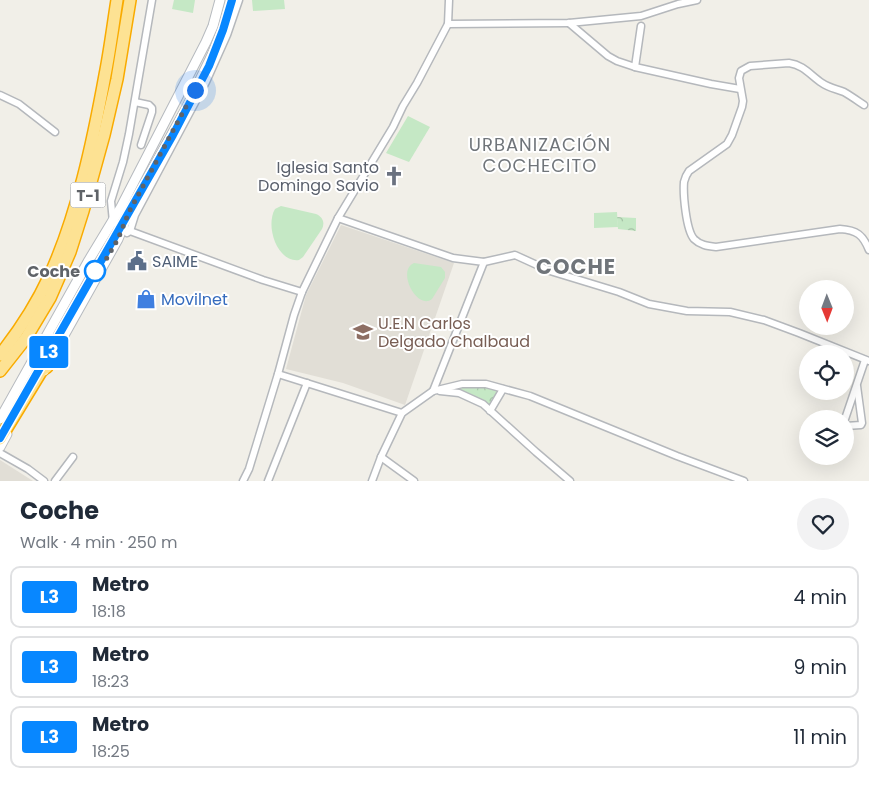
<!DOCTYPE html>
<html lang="en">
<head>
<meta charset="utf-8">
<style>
  :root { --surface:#fff; --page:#f2f2f3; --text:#1f2937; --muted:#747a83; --line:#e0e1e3 }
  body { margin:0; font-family:Poppins,sans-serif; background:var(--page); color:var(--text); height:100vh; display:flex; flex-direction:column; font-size:19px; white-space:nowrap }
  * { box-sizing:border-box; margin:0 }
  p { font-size:16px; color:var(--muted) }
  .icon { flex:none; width:28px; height:28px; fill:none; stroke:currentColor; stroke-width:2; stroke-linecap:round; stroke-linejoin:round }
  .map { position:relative; height:481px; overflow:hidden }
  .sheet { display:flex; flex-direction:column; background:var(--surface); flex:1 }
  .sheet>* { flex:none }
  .badge { padding:0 10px; border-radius:4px; font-size:18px; line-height:32px }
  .needle { width:32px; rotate:179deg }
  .controls { position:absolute; left:799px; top:280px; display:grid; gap:10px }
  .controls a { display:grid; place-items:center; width:55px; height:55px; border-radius:50%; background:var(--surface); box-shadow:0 5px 20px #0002; font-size:25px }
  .you { position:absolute; width:25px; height:25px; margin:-12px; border:4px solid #fff; border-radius:50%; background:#1a73e8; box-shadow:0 0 0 8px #1a73e833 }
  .map>.badge { position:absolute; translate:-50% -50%; box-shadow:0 0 0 2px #fff }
  .round { display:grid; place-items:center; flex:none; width:52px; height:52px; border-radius:26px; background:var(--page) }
  .overview { display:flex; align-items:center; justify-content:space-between; height:85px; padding:0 20px }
  h1 { font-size:24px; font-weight:700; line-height:38px }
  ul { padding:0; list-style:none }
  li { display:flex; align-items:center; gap:15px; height:62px; margin:0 10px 8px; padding:0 10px; border:2px solid var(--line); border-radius:10px }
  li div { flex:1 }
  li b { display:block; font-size:19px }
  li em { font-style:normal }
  li .badge { min-width:55px; font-weight:700; text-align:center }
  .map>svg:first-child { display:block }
</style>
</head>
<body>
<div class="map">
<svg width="869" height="481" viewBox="0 0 869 481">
  <defs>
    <pattern id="park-crowns" width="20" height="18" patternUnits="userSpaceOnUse" patternTransform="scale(1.25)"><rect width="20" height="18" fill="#c5e8c5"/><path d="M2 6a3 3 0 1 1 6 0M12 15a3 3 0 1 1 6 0" fill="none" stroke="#a3c0a4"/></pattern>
  </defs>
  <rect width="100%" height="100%" fill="#f1efe8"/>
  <g fill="#e1ded6">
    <path d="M341,225l113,38 -49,142 -62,-22 -57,-14 20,-74z"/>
    <path d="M0,460l33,21h-33z"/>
  </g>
  <g fill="url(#park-crowns)">
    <path d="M617,217l19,1v13l-18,-2z"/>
    <path d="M462,385h23l16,4 -11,20 -7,-7 -46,-12z"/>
  </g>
  <g fill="#c5e8c5">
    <path d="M174,0h21l-2,13 -21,-4z"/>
    <path d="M252,0h32l1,9 -32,2z"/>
    <path d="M408,116l22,11 -21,35 -23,-9z"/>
    <path d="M281,206l35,8c7,3 9,9 6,15l-19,28 -4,3c-22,3 -34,-34 -24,-51z"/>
    <path d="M617,212l1,15 -24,1v-15z"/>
    <path d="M414,263l27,4 4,5v6l-13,21c-15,12 -36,-29 -18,-36z"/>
  </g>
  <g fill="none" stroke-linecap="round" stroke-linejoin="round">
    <defs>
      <g id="minor">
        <path d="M152,0l-23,134 -6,28 -12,39 2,21 17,9 133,49 39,12"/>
        <path d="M569,23l39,33 9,5 18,6 76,17 29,5"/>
        <path d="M448,24l121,-1 72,-7 37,-12 19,-4"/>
        <path d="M635,67l6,-41"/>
        <path d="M0,95l19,9 36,28"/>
        <path d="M135,102l14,3 3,3v4l-11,33"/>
        <path d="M864,105c-6,-4 -13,-9 -20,-13 -7,-3 -15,-4 -22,-9 -11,-7 -18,-18 -33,-20l-39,3 -9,5 -2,7 4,23 -1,6 -10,28 -5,9 -38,27c-3,4 -4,7 -5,11 -1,12 2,48 10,57 6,6 13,7 22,8l124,-18c17,1 23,6 29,21"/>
        <path d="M338,218l115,40 31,4 31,-7 35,16 69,21 30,12 38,7 43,1 34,8 35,13 70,28"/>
        <path d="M127,233l3,-2 5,-16 71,-133 21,-47 12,-35"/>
        <path d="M278,374l124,39"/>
        <path d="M433,391l51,-129"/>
        <path d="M440,391l19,2 24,11 53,48 34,29"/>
        <path d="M490,411l13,-22"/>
        <path d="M845,419l20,-59"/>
        <path d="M845,426l16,-1 1,-2 -5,-37"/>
        <path d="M0,453l28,16 16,12"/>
        <path d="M381,457l33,24"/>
        <path d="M55,481l18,-24"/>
        <path d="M243,481l6,-12 29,-95 16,-59 8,-23 36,-74 55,-91 10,-21 14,-23 31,-59 1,-24"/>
        <path d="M268,481l39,-98"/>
        <path d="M372,481l9,-24 21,-44 31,-22 29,-7h24l44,12 147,60 67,25"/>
      </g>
      <g id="secondary">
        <path d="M44,371l74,-132 11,-27 58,-105 25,-52 15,-37 6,-18"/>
        <path d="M0,419l89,-159 32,-53 85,-165 7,-16 7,-26"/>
        <path d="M0,447l7,-13"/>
      </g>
      <g id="motorway">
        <path d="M0,355c19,-24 36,-50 49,-78 28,-60 44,-136 56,-202 5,-25 8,-50 12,-75"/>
        <path d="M0,371l26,-33 24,-40 20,-46 13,-41 21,-76 13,-56 13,-79"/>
        <path d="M0,439l42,-69 5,-3"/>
      </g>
    </defs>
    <use href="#minor" stroke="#b5b8bc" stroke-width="9"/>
    <use href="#secondary" stroke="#b6babf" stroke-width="11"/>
    <use href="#motorway" stroke="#f9ab00" stroke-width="14"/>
    <use href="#minor" stroke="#fff" stroke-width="6"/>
    <use href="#secondary" stroke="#fff" stroke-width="9"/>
    <use href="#motorway" stroke="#fde293" stroke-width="11"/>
  </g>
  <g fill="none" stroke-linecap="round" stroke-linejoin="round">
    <defs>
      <path id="line" d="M0,438l173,-303 36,-69 14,-36 9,-30"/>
    </defs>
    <use href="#line" stroke="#fff" stroke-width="11"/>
    <use href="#line" stroke="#0887ff" stroke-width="8"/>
    <path stroke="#5f6368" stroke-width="5" stroke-dasharray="0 9" d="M95,271l6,-3 17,-29 11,-27 66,-122"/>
  </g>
  <defs>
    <symbol id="church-bare" viewBox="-9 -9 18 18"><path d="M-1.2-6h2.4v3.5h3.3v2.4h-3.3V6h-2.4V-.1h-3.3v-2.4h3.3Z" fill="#6b7280" stroke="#fff" stroke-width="2.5" paint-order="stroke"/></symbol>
    <symbol id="civic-bare" viewBox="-9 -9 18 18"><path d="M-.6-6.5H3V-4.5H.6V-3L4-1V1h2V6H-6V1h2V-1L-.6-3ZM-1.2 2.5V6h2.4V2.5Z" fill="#5c6f8a" stroke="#fff" stroke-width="2.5" paint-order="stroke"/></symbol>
    <symbol id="shop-bare" viewBox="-9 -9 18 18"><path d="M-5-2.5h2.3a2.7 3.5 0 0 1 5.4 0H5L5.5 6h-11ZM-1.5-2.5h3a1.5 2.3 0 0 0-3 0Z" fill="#3f7fe0" stroke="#fff" stroke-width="2.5" paint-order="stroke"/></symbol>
    <symbol id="school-bare" viewBox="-9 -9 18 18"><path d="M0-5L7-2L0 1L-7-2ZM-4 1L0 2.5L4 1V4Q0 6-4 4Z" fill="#8d6e63" stroke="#fff" stroke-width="2.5" paint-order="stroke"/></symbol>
  </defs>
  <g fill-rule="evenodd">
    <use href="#church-bare" x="380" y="162" width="28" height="28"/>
    <use href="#civic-bare" x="123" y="247" width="28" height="28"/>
    <use href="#shop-bare" x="132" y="285" width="28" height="28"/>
    <use href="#school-bare" x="349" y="318" width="28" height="28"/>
  </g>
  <circle fill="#fff" stroke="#0887ff" stroke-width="2.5" cx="95" cy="271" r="10"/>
  <g text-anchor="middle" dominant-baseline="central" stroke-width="4" stroke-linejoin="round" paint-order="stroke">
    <rect fill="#fff" stroke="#8f9295" stroke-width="1" x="70.5" y="182.5" width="35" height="25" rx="4"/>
    <g font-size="15" font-weight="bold" fill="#5f6368">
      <text x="88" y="195">T-1</text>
    </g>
    <g font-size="16" fill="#5b616d" stroke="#fff" text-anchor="end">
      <text x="379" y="167">Iglesia Santo<tspan x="379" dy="18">Domingo Savio</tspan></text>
    </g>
    <g font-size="16" fill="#4e5e75" stroke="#fff" text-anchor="start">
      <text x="152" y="261">SAIME</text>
    </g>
    <g font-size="16" font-weight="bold" fill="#5f6368" stroke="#fff" text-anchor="end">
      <text x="80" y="271">Coche</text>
    </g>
    <g font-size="16" fill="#366cbe" stroke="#fff" text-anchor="start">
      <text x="161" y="299">Movilnet</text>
    </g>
    <g font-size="16" fill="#785e54" stroke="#fff" text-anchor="start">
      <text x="378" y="323">U.E.N Carlos<tspan x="378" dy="18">Delgado Chalbaud</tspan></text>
    </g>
    <g font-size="18" letter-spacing="1" fill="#70757a" stroke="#fff">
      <text x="540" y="144">URBANIZACIÓN<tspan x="540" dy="21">COCHECITO</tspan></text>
    </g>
    <g font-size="21" font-weight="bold" letter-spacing="1" fill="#70757a" stroke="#fff">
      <text x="576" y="266">COCHE</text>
    </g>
  </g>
</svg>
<div class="controls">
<a><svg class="needle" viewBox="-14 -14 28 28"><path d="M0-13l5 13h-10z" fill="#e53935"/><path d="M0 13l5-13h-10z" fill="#747a83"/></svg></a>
<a><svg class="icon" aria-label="locate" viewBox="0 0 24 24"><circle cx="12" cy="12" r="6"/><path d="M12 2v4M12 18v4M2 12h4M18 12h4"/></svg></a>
<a><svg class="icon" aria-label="layers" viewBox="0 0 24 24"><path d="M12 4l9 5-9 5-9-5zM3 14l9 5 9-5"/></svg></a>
</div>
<div class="you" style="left:195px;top:90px"></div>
<b class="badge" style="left:49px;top:352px;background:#0887ff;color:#fff">L3</b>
</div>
<section class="sheet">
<div class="overview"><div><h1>Coche</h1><p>Walk · 4 min · 250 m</p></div><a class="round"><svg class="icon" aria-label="heart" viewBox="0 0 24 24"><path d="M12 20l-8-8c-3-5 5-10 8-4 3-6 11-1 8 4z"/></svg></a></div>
<ul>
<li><span class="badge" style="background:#0887ff;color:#fff">L3</span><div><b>Metro</b><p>18:18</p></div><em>4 min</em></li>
<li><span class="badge" style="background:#0887ff;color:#fff">L3</span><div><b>Metro</b><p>18:23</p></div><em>9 min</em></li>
<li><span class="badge" style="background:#0887ff;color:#fff">L3</span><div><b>Metro</b><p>18:25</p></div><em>11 min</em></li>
</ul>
</section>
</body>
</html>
